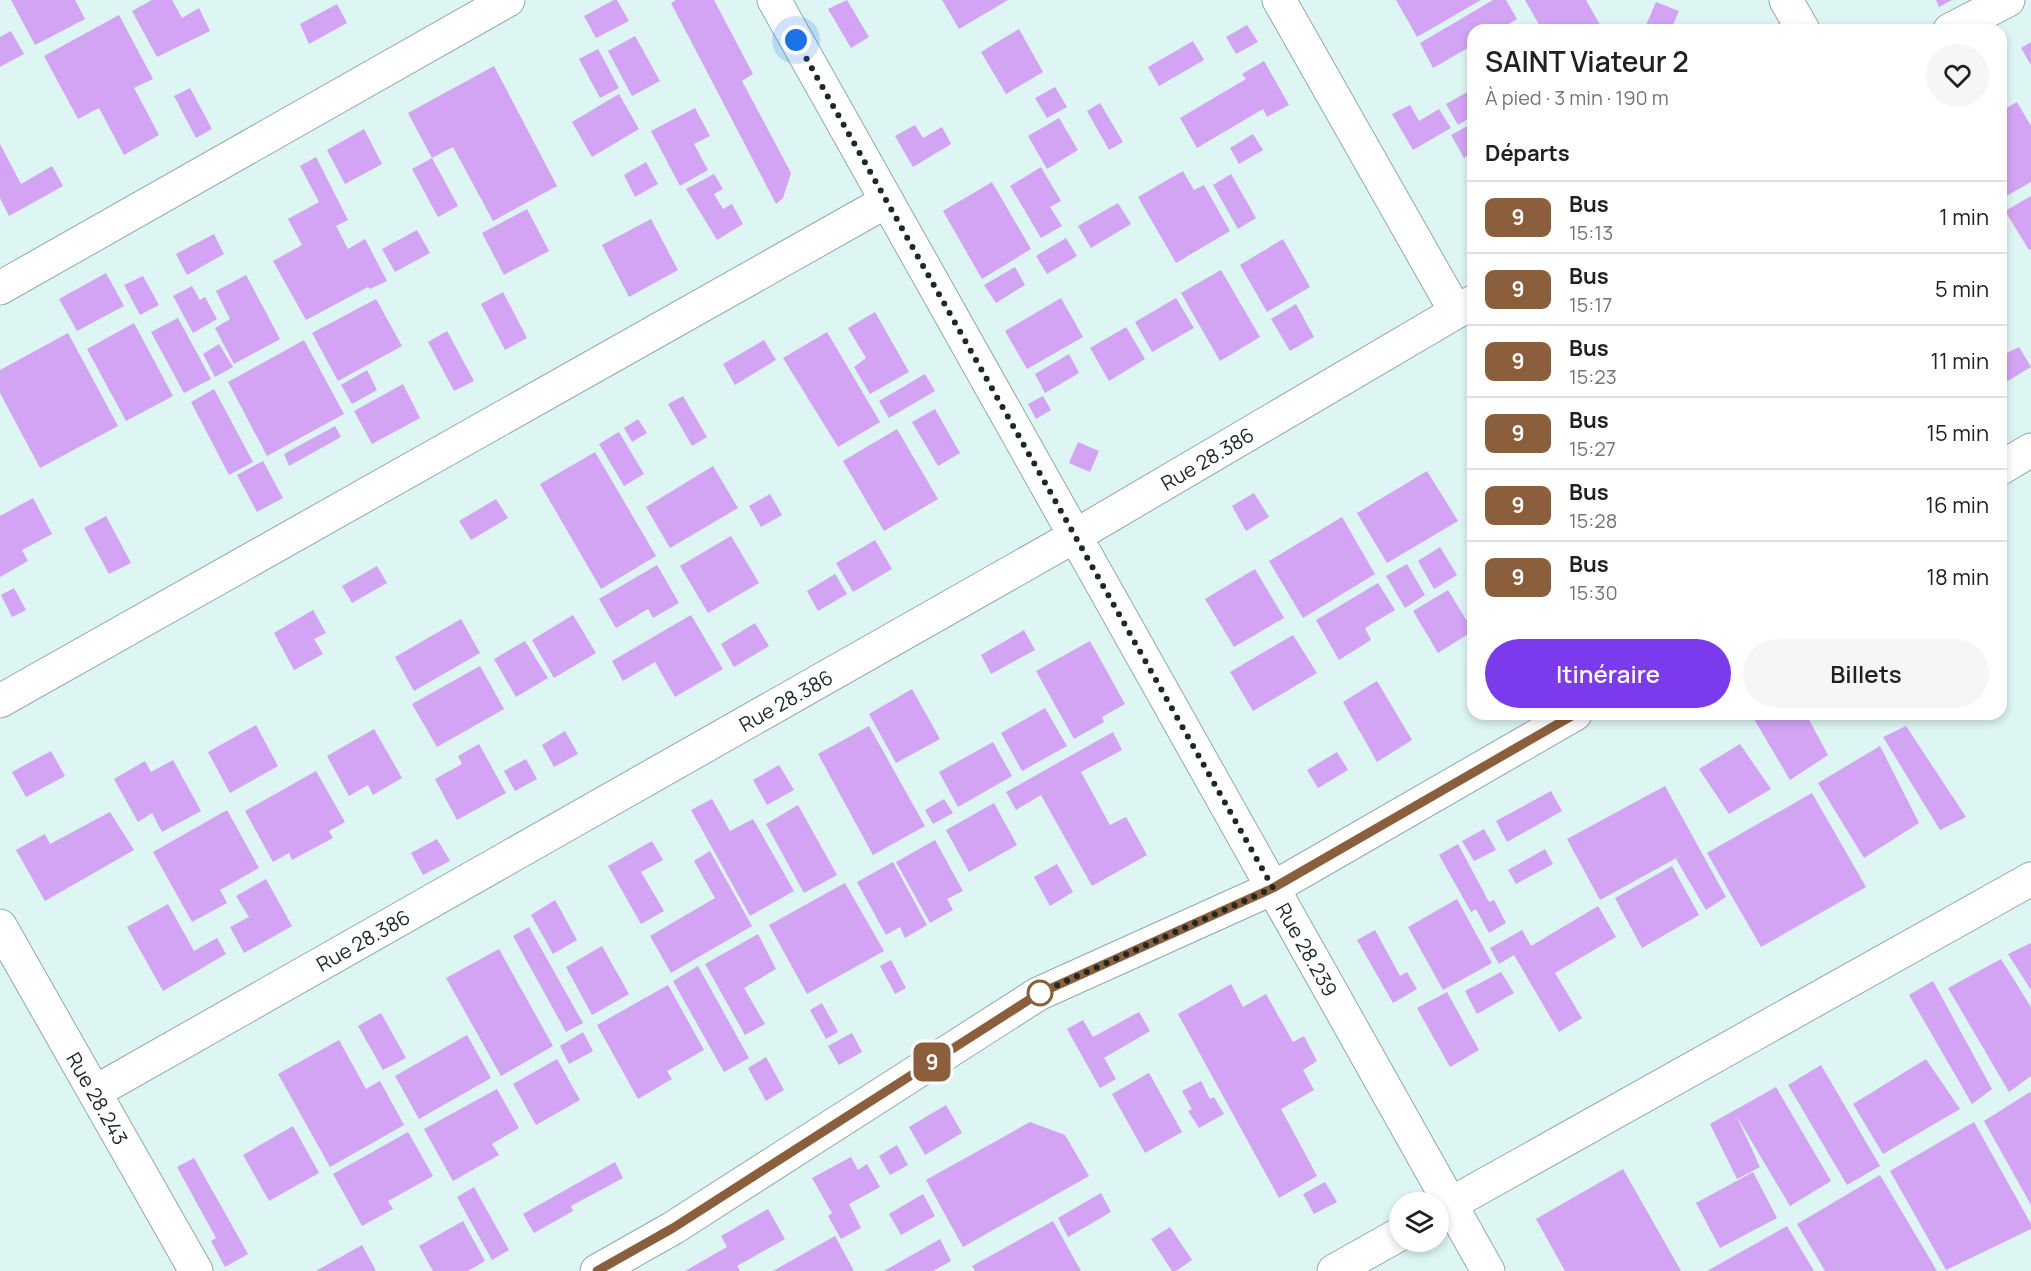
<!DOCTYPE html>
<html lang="fr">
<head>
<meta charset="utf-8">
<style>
  :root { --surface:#fff; --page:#f6f6f6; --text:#202124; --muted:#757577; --line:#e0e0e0; --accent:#7c3aed }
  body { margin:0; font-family:Manrope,sans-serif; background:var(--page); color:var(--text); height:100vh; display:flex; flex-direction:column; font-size:22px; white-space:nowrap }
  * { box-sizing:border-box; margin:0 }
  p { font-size:20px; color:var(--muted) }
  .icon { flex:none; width:33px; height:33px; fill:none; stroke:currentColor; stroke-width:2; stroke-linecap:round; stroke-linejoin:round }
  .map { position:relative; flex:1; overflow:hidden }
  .details { position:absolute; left:1467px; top:24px; width:540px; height:696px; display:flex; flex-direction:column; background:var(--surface); border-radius:18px; box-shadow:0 3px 9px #0003 }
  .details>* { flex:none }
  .badge { padding:0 12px; border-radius:9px; font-size:21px; line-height:39px }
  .fabs { position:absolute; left:1389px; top:1192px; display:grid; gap:12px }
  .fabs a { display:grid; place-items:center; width:60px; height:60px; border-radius:50%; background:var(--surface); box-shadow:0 3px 9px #0003; font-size:30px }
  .you { position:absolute; width:30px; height:30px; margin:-15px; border:4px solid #fff; border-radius:50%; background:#1a73e8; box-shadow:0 0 0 9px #1a73e833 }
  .map>.badge { position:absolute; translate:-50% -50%; box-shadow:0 0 0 3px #fff }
  h2 { padding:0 18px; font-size:22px; line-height:54px }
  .round { display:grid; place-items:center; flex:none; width:63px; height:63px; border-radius:32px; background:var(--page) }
  .overview { display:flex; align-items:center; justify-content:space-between; height:102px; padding:0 18px }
  h1 { font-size:28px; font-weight:600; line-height:45px }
  .button { display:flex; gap:12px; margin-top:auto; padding:12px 18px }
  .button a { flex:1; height:69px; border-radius:36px; background:var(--accent); color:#fff; font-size:24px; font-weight:600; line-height:69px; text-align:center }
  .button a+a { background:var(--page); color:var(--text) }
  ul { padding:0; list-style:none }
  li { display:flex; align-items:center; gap:18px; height:72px; padding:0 18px; border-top:2px solid var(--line) }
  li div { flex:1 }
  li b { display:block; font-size:22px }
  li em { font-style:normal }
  li .badge { min-width:66px; font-weight:700; text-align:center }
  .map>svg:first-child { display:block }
</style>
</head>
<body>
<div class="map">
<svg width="2031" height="1271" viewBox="0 0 2031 1271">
  <rect width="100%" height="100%" fill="#ddf6f3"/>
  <g fill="#d3a4f4">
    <path d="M11,0h64l10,19 -50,26z"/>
    <path d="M152,0h20l10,18 17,-10 11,23 -53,26 -25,-46z"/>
    <path d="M614,0h3l12,21 -33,17 -12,-22z"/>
    <path d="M676,0h38l39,74 -11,7 49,92 -8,25 -7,6 -105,-201z"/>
    <path d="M847,0l22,37 -18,11 -23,-39z"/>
    <path d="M942,0h66l-49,29z"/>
    <path d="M1396,0h85l-64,37z"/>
    <path d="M1493,0h13l11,19 -18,11h-26v15l-40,23 -13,-25z"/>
    <path d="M1525,0h61l17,30h-61z"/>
    <path d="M1936,0h16l-13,7z"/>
    <path d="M1656,2l23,9 -8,19h-27z"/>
    <path d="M337,4l10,19 -38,21 -9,-20z"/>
    <path d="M119,15l34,64 -19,9 25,47 -35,20 -25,-47 -21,11 -34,-63z"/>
    <path d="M1247,25l11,17 -22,12 -10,-17z"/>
    <path d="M1019,29l24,43 -37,22 -25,-42z"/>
    <path d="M11,31l13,23 -24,13v-30z"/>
    <path d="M635,36l25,45 -28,15 -24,-45z"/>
    <path d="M1193,41l11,19 -45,26 -11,-19z"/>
    <path d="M2031,42v23l-10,-17z"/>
    <path d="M598,49l21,39 -19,10 -21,-39z"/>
    <path d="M1264,61l25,44 -22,12 -4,-8 -66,39 -17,-30 66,-39 -4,-5z"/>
    <path d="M494,66l63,120 -64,35 -40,-74 -21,11 -24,-45z"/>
    <path d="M1055,87l12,20 -20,11 -12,-20z"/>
    <path d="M190,88l22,41 -16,9 -22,-42z"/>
    <path d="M1469,91l4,7v18l-15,9 -12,-21z"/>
    <path d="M619,94l20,35 -47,28 -20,-35z"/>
    <path d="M2017,102l14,24v56l-30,17v-88z"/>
    <path d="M1100,103l23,39 -14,8 -22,-39z"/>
    <path d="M1410,105l9,16 20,-12 12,19 -38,22 -21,-36z"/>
    <path d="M695,108l15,28 -16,8 14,26 -28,16 -29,-55z"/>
    <path d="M1059,118l19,32 -31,19 -19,-33z"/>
    <path d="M1473,123v29l-9,6 -13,-23z"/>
    <path d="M915,125l8,13 19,-11 9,17 -38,23 -18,-31z"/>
    <path d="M364,129l18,35 -37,20 -18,-34z"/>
    <path d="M1253,134l10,16 -24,14 -9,-16z"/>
    <path d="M0,144l21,40 31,-18 11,20 -54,30 -9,-18z"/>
    <path d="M316,157l32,63 -12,6 12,23 17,-10 22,42 -17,8 -2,-2 -62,33 -33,-59 29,-16 -14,-26 31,-17 -19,-36z"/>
    <path d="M432,158l26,48 -20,11 -26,-48z"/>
    <path d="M646,162l12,22 -23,13 -11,-22z"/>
    <path d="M1041,167l20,34 -11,6 12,19 -21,12 -31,-52z"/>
    <path d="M1183,171l11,19 10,-5 26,46 -54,32 -38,-66z"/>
    <path d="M714,174l9,15 -9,5 9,15 9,-5 11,20 -26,16 -31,-51z"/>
    <path d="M1231,174l25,44 -18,11 -25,-44z"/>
    <path d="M992,182l39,67 -49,30 -39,-68z"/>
    <path d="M2031,196v53l-2,1 -24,-39z"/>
    <path d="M1118,203l13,21 -40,24 -13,-22z"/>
    <path d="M527,209l22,42 -45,24 -22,-42z"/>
    <path d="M651,219l27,51 -49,27 -27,-52z"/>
    <path d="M417,230l13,23 -35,19 -13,-23z"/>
    <path d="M214,234l10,20 -37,21 -11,-21z"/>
    <path d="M1066,238l11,18 -30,18 -11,-18z"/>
    <path d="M1283,239l27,48 -43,25 -27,-47z"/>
    <path d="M1015,267l10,18 -29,18 -12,-18z"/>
    <path d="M1221,270l39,67 -40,24 -39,-68z"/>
    <path d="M106,273l18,33 -47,25 -18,-32z"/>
    <path d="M246,275l34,64 -46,25 -19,-36 15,-9 -14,-28z"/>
    <path d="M143,276l16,29 -19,10 -16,-30z"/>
    <path d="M192,286l8,14 5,-3 12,22 -24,14 -20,-37z"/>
    <path d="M503,292l24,46 -22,12 -24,-46z"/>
    <path d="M1061,298l22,39 -56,32 -22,-38z"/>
    <path d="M1176,298l18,30 -42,24 -17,-30z"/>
    <path d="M376,299l26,47 -64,35 -26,-48z"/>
    <path d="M1296,304l18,33 -24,14 -19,-32z"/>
    <path d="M875,312l34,60 -39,22 -16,-27 12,-9 -18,-30z"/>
    <path d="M178,318l33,61 -27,14 -33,-61z"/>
    <path d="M134,323l39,73 -47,25 -39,-72z"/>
    <path d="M1126,327l19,32 -36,22 -19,-33z"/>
    <path d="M447,331l27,50 -20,10 -26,-49z"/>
    <path d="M827,332l53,90 -42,25 -55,-89z"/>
    <path d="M68,333l50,93 -78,42 -40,-75v-23z"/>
    <path d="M304,340l40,74 -77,42 -39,-74z"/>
    <path d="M764,340l12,20 -41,25 -12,-21z"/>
    <path d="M219,344l14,23 -18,10 -12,-23z"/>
    <path d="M2019,347l12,20 -30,18v-29z"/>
    <path d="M1069,354l10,19 -34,20 -10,-19z"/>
    <path d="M367,370l10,20 -25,14 -11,-19z"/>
    <path d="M925,374l10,17 -46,27 -10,-17z"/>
    <path d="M403,384l17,34 -48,26 -18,-33z"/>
    <path d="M214,389l39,73 -24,13 -38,-73z"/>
    <path d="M683,396l24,41 -15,9 -24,-42z"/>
    <path d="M1043,396l8,14 -15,9 -8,-15z"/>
    <path d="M935,409l25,44 -22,13 -26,-44z"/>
    <path d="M638,419l9,14 -15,9 -8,-14z"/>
    <path d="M335,426l6,11 -52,29 -5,-12z"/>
    <path d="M897,429l41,70 -54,32 -41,-70z"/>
    <path d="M619,432l25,42 -20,12 -25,-42z"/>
    <path d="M1078,442l21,9 -9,21 -21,-9z"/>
    <path d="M595,452l61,104 -55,33 -61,-105z"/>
    <path d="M263,461l20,37 -26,14 -20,-37z"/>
    <path d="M713,466l25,42 -68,40 -24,-41z"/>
    <path d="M1427,471l31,50 -71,42 -30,-50z"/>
    <path d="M1254,493l15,24 -23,14 -14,-25z"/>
    <path d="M770,494l12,21 -21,12 -12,-21z"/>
    <path d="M33,498l19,36 -30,16 6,11 -28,16v-61z"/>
    <path d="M496,499l12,19 -37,22 -12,-19z"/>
    <path d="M106,516l25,47 -22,11 -25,-46z"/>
    <path d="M1342,517l33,57 -72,44 -34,-57z"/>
    <path d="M731,536l28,47 -51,30 -28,-47z"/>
    <path d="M875,540l17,29 -39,23 -17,-29z"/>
    <path d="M1440,547l17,28 -23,14 -16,-28z"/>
    <path d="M1407,564l18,31 -20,13 -19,-32z"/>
    <path d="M657,565l22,38 -26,15 -5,-9 -32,19 -17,-29z"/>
    <path d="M377,566l10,17 -35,20 -10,-17z"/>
    <path d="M1255,569l29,49 -50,29 -29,-48z"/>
    <path d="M835,574l12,20 -29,17 -11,-20z"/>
    <path d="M1378,583l17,27 -30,18 6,12 -32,20 -23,-40z"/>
    <path d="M14,588l12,22 -14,7 -11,-22z"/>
    <path d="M1448,590l25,41 -35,22 -25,-42z"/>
    <path d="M313,610l13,23 -12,6 9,15 -29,16 -20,-37z"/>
    <path d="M573,615l23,38 -42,25 -22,-38z"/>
    <path d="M691,615l32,54 -48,28 -20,-35 -32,19 -11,-20z"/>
    <path d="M461,619l19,34 -66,38 -19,-34z"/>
    <path d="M755,623l14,23 -35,21 -13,-23z"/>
    <path d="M1024,630l11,20 -44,24 -10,-19z"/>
    <path d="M1293,635l24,38 -64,38 -23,-39z"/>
    <path d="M525,641l23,37 -32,19 -22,-38z"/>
    <path d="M1090,641l35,63 -23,13 2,5 -30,17 -38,-68z"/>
    <path d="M480,666l24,43 -67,38 -25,-43z"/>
    <path d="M1377,681l35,59 -35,22 -34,-60z"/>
    <path d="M912,689l28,50 -44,24 -27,-49z"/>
    <path d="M1045,708l22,38 -45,25 -21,-38z"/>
    <path d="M1751,714h55l22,41 -38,25z"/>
    <path d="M256,725l22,41 -48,27 -22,-41z"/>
    <path d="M869,726l56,100 -52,29 -55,-101z"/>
    <path d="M1906,726l60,91 -26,13 -57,-93z"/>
    <path d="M374,729l28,49 -29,17 -5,-10 -19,11 -22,-40z"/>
    <path d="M565,731l13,23 -24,13 -12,-22z"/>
    <path d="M1113,732l9,18 -41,22 29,53 16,-8 21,38 -55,31 -51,-91 -25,15 -10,-18z"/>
    <path d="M993,742l19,34 -54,31 -19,-35z"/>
    <path d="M479,744l27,49 -49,27 -22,-41 27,-15 -4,-8z"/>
    <path d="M1740,744l31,45 -42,25 -30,-45z"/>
    <path d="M1880,746l39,77 -55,35 -46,-75z"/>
    <path d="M51,751l14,25 -39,21 -14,-25z"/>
    <path d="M1337,752l11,18 -30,18 -11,-18z"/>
    <path d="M526,759l11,20 -22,12 -11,-20z"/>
    <path d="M173,760l28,51 -39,21 -10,-19 -14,9 -24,-43 31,-18 6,11z"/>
    <path d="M779,765l15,25 -27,15 -14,-25z"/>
    <path d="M316,771l29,51 -16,9 4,7 -41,22 -3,-7 -16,9 -28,-51z"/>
    <path d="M1665,786l61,111 -20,13 -30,-51 6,-4 -82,45 -33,-61z"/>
    <path d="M1551,791l11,20 -55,31 -11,-21z"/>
    <path d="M1812,793l54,94 -105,60 -54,-94z"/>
    <path d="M712,799l18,32 23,-12 41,72 -44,25 -59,-106z"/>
    <path d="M944,799l9,14 -20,11 -8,-14z"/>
    <path d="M994,803l23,42 -48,27 -23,-42z"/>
    <path d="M798,805l39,70 -33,18 -38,-69z"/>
    <path d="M227,810l32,58 -39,22 7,13 -35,19 -39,-70z"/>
    <path d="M110,812l24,38 -89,51 -29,-51 29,-16 5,10z"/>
    <path d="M1484,829l12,21 -22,11 -12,-20z"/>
    <path d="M437,839l13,22 -27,14 -12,-22z"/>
    <path d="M935,840l28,51 -16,8 6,11 -23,13 -34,-61z"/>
    <path d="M652,841l11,19 -22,12 23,39 -23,13 -33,-58z"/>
    <path d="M1458,844l31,58 5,-2 12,23 -17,10 -13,-24 -5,3 -32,-57z"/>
    <path d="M1545,849l8,15 -37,20 -8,-14z"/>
    <path d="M710,851l42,75 -81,47 -21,-37 65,-38 -21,-37z"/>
    <path d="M893,862l34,63 -22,13 -5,-11 -14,8 -29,-53z"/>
    <path d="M1057,864l16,28 -23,14 -16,-29z"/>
    <path d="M1672,866l27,49 -57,33 -27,-50z"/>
    <path d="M266,879l26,47 -48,27 -14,-26 19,-10 -13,-21z"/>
    <path d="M845,883l39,68 -77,43 -38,-69z"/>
    <path d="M1457,899l35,64 -49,27 -35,-63z"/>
    <path d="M555,900l22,40 -24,14 -22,-39z"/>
    <path d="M168,904l26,47 23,-13 9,16 -63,37 -36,-64z"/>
    <path d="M1598,906l18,31 -61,36 27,45 -23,14 -45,-77 -15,9 -9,-16 32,-18 9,16z"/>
    <path d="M529,927l54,96 -17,9 -53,-96z"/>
    <path d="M1375,930l25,46 7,-4 10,17 -24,14 -36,-63z"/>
    <path d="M758,934l18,35 -32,19 21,36 -20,11 -40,-71z"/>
    <path d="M2031,943v47l-23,-36z"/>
    <path d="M602,946l27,48 -37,21 -26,-48z"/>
    <path d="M499,949l54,97 -52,30 -55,-98z"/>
    <path d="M2001,959l30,48v69l-22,16 -61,-104z"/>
    <path d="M891,960l15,28 -11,6 -15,-28z"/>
    <path d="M698,966l51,92 -25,14 -51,-91z"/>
    <path d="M1501,972l13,21 -37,21 -12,-23z"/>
    <path d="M1933,981l59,108 -20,15 -63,-109z"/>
    <path d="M1231,984l12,23 23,-13 27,48 11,-6 13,25 -14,9 11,20 -33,19 36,67 -38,22 -101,-184z"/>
    <path d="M668,985l36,65 -37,21 5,8 -34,20 -41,-74z"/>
    <path d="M1447,992l32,58 -29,17 -33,-59z"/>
    <path d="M822,1003l16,29 -12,7 -16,-29z"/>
    <path d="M1139,1012l11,19 -46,27 12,21 -16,9 -33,-59 16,-9 10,17z"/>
    <path d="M381,1013l25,45 -23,12 -25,-44z"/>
    <path d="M583,1032l10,19 -24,13 -9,-18z"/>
    <path d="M852,1033l10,19 -23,13 -11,-19z"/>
    <path d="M467,1035l24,43 -72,41 -24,-43z"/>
    <path d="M339,1040l27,49 14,-8 24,44 -74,42 -52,-93z"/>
    <path d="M766,1057l18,33 -18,11 -18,-33z"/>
    <path d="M557,1059l23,41 -44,25 -23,-41z"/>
    <path d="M1926,1059l34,50 -77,45 -30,-50z"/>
    <path d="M1821,1065l59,101 -33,19 -59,-100z"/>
    <path d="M1149,1073l33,59 -37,21 -33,-59z"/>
    <path d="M1201,1081l9,18 4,-2 10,17 -25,14 -11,-17 4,-2 -10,-18z"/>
    <path d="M1776,1087l55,94 -41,25 -54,-91 24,52 -23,12 -27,-55z"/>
    <path d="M497,1089l22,39 -27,16 7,11 -46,26 -29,-52z"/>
    <path d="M2030,1092l1,2v111l-47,-84z"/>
    <path d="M946,1105l16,28 -37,22 -16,-28z"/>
    <path d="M1030,1122l35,13 24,41 -126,71 -37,-67z"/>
    <path d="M1974,1122l57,102v5l-85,41 -56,-99z"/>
    <path d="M293,1126l26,47 -50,28 -26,-46z"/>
    <path d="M408,1132l25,44 -45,25 5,8 -31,17 -29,-52z"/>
    <path d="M897,1145l11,20 -18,10 -11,-19z"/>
    <path d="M851,1157l7,13 9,-6 13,23 -31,17 12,24 -20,11 -13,-23 4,-3 -20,-35z"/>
    <path d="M194,1158l54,96 -23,13 -14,-26 5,-3 -39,-71z"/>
    <path d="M615,1162l8,16 -52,28 2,5 -39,22 -11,-19z"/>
    <path d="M1623,1169l58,102h-116l-29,-52z"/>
    <path d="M1753,1172l24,46 -57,30 -24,-45z"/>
    <path d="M1880,1175l57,96h-112l-28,-47z"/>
    <path d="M1325,1182l12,20 -23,12 -11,-20z"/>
    <path d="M474,1187l35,63 -17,10 -35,-63z"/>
    <path d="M1101,1193l10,19 -43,25 -10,-19z"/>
    <path d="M923,1194l12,22 -34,19 -12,-21z"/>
    <path d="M768,1209l17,30 -48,27 3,5h-55l42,-24 -6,-11z"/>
    <path d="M463,1221l22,40 -17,10h-35l-14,-25z"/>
    <path d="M1053,1221l28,50h-106l-3,-5z"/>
    <path d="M1787,1226l27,45h-107z"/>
    <path d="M1170,1227l22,33 -16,11h-4l-21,-32z"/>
    <path d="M835,1236l19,35h-81z"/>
    <path d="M940,1239l11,22 -18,10h-49z"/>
    <path d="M362,1245l14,26h-60z"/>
  </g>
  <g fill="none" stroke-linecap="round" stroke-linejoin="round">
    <defs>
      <g id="street">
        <path id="s1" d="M774,0l714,1271"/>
        <path d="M1279,0l177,312"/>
        <path d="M1786,0l17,30"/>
        <path d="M1950,30l58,-30"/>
        <path d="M0,288l508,-288"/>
        <path d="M0,701l887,-500"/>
        <path id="s2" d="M0,926l196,345"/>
        <path id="s3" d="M95,1092l980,-556 398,-234"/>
        <path d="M1438,1211l593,-332"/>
        <path d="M1334,1271l66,-37"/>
      </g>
      <g id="secondary">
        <path d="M2001,468l30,-18"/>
        <path d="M597,1271l76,-43 365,-234 235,-106 302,-174"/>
      </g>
    </defs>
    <use href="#street" stroke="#92aaa7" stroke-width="35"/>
    <use href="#secondary" stroke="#92aaa7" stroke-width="35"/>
    <use href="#street" stroke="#fff" stroke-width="33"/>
    <use href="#secondary" stroke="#fff" stroke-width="33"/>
  </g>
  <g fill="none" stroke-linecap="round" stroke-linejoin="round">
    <defs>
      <path id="line" d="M597,1271l76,-43 365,-234 235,-106 302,-174"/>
    </defs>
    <use href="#line" stroke="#fff" stroke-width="14"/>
    <use href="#line" stroke="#8b5e3c" stroke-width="9"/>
    <path stroke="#1e2826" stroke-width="6" stroke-dasharray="0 10.8" d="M796,40l477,848 -233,105"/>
  </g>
  <circle fill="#fff" stroke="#8b5e3c" stroke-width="3" cx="1040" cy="993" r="12"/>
  <g text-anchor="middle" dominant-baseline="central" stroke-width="6" stroke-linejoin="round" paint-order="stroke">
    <g font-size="20" fill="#1e2826" stroke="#fff">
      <text stroke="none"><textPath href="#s3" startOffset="1280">Rue 28.386</textPath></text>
      <text stroke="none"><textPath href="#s3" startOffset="794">Rue 28.386</textPath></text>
      <text stroke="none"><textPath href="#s3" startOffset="308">Rue 28.386</textPath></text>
      <text stroke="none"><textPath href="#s1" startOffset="1089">Rue 28.239</textPath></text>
      <text stroke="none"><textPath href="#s2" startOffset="198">Rue 28.243</textPath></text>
    </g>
  </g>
</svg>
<div class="fabs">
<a><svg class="icon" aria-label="layers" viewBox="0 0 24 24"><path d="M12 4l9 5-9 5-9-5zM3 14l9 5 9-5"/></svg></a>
</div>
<div class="you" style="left:796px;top:40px"></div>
<b class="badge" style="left:932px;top:1062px;background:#8b5e3c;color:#fff">9</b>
<section class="details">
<div class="overview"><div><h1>SAINT Viateur 2</h1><p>À pied · 3 min · 190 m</p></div><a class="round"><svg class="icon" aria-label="heart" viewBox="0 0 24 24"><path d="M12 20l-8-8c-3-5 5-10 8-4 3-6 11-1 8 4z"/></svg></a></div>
<h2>Départs</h2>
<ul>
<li><span class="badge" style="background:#8b5e3c;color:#fff">9</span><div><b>Bus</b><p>15:13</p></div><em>1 min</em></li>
<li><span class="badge" style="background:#8b5e3c;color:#fff">9</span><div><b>Bus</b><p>15:17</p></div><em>5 min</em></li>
<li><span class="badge" style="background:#8b5e3c;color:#fff">9</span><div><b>Bus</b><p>15:23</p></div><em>11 min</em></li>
<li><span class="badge" style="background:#8b5e3c;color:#fff">9</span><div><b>Bus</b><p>15:27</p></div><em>15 min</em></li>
<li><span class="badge" style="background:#8b5e3c;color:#fff">9</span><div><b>Bus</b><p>15:28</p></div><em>16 min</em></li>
<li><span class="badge" style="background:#8b5e3c;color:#fff">9</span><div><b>Bus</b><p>15:30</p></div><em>18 min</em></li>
</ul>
<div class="button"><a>Itinéraire</a><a>Billets</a></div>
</section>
</div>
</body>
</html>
